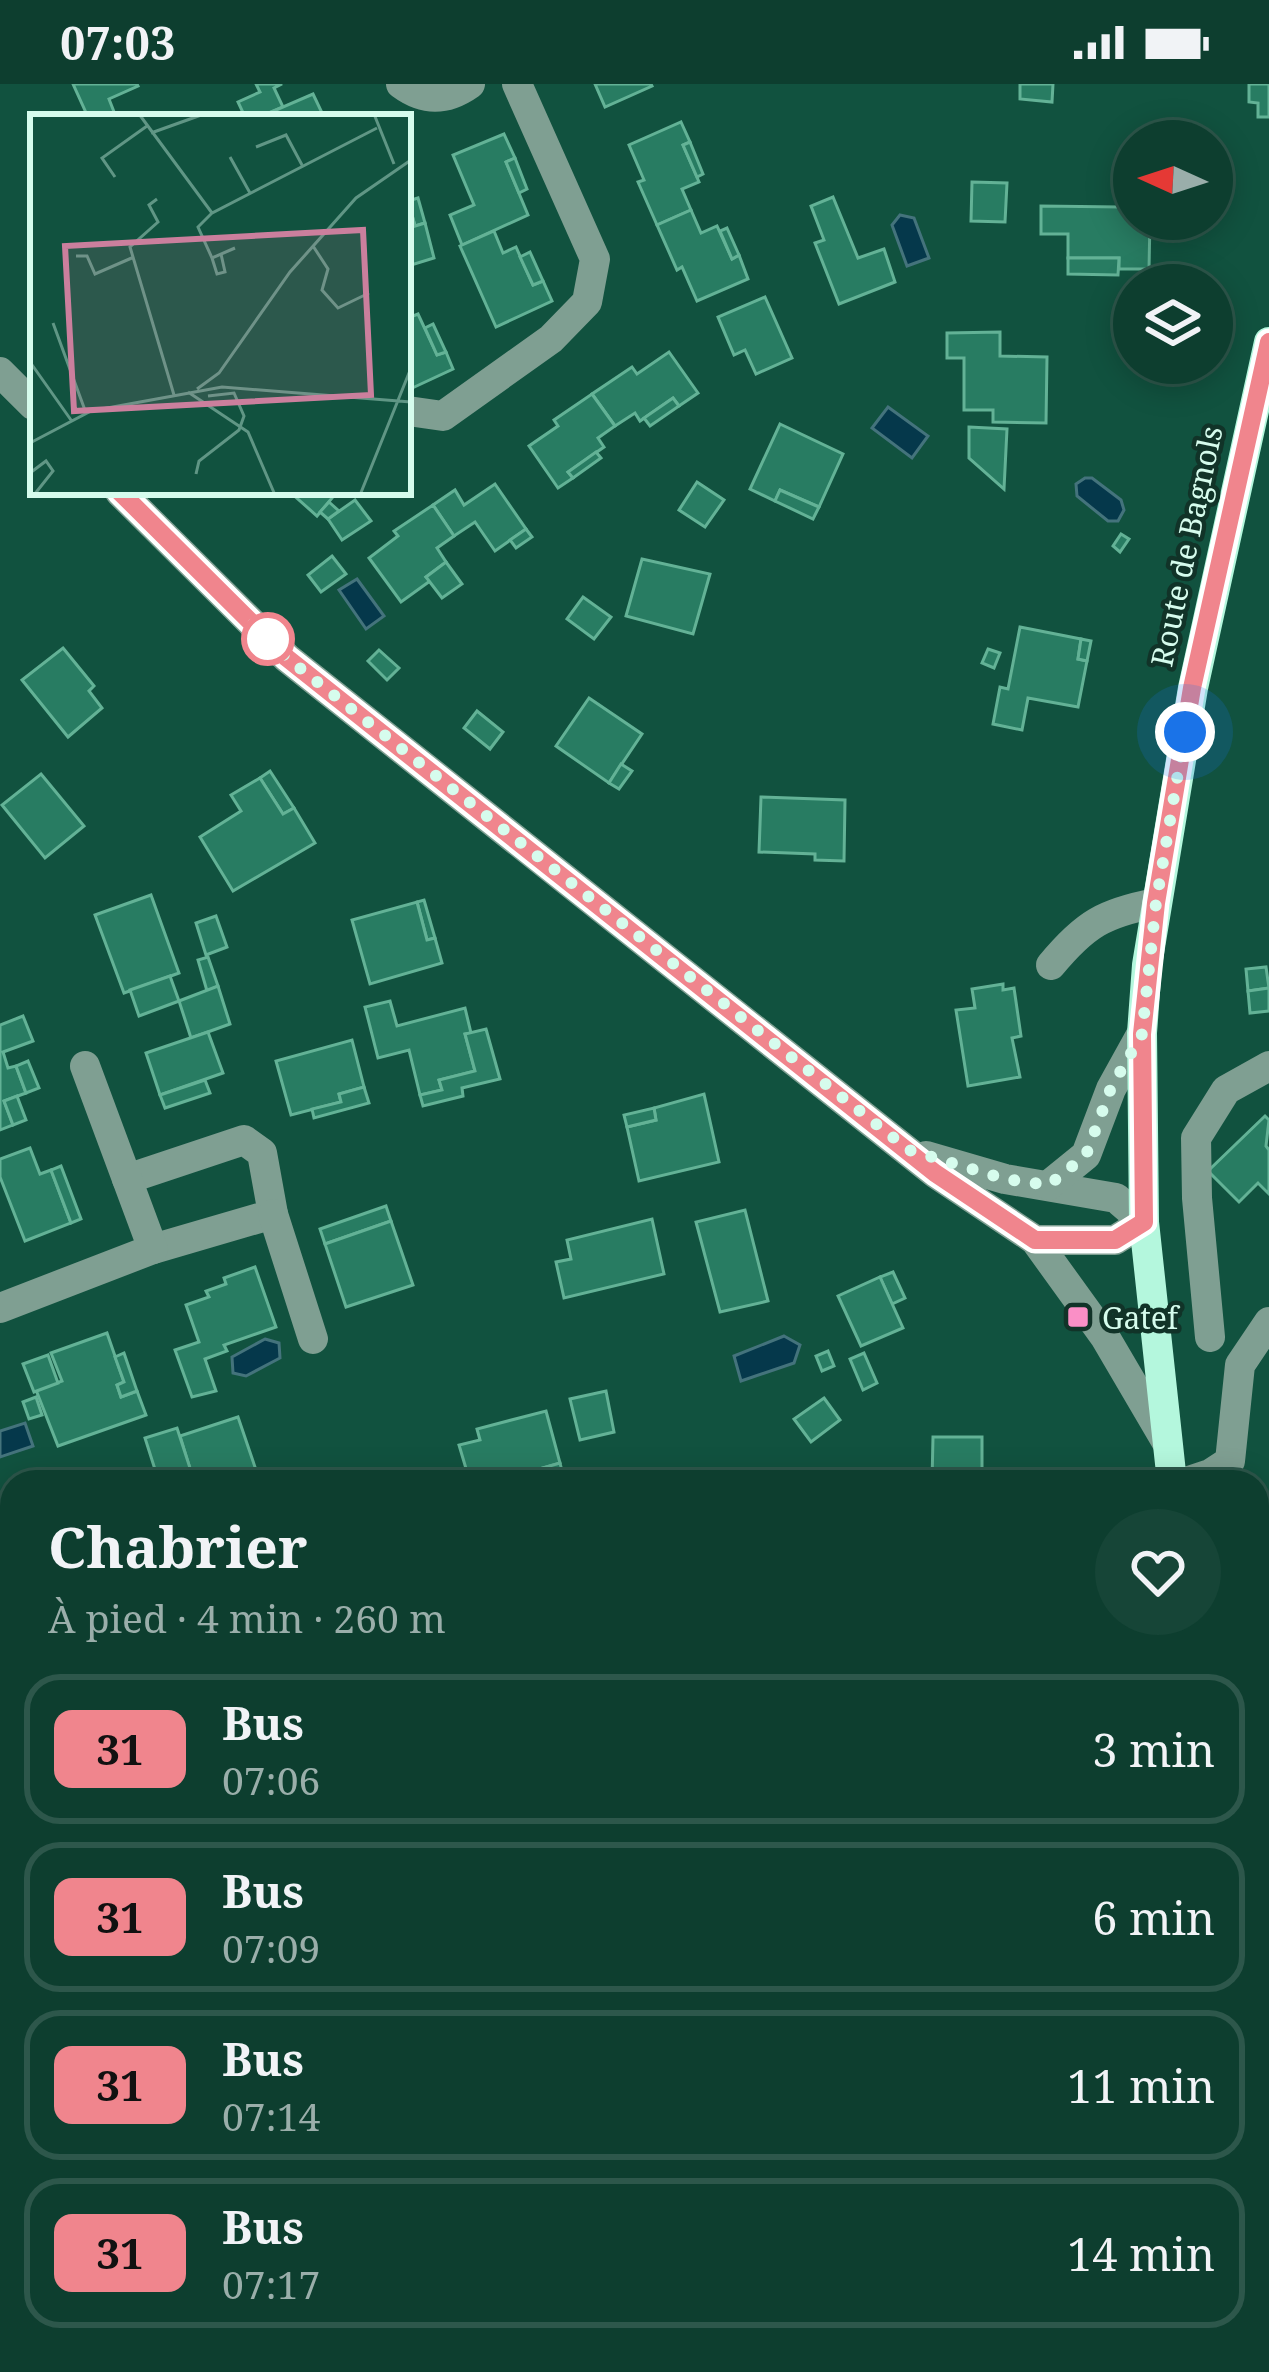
<!DOCTYPE html>
<html lang="fr">
<head>
<meta charset="utf-8">
<style>
  :root { --surface:#0d3e2f; --page:#164537; --text:#f1f3f6; --muted:#9aaeaa; --line:#2d574b }
  body { margin:0; font-family:"Noto Serif",serif; background:var(--page); color:var(--text); height:100vh; display:flex; flex-direction:column; font-size:45px; white-space:nowrap }
  * { box-sizing:border-box; margin:0 }
  p { font-size:39px; color:var(--muted) }
  .icon { flex:none; width:66px; height:66px; fill:none; stroke:currentColor; stroke-width:2; stroke-linecap:round; stroke-linejoin:round }
  .map { position:relative; flex:1; overflow:hidden }
  .details { position:absolute; left:0px; top:1386px; width:1269px; height:903px; display:flex; flex-direction:column; background:var(--surface); border-radius:36px 36px 0 0; box-shadow:0 6px 30px #0003,0 0 0 3px var(--line) }
  .details>* { flex:none }
  .badge { padding:0 24px; border-radius:18px; font-size:42px; line-height:78px }
  .needle { width:78px; rotate:273deg }
  .buttons { position:absolute; left:1113px; top:36px; display:grid; gap:24px }
  .buttons a { display:grid; place-items:center; width:120px; height:120px; border-radius:50%; background:var(--surface); box-shadow:0 6px 30px #0003,0 0 0 3px var(--line); font-size:60px }
  .you { position:absolute; width:60px; height:60px; margin:-30px; border:9px solid #fff; border-radius:50%; background:#1a73e8; box-shadow:0 0 0 18px #1a73e833 }
  .map>.badge { position:absolute; translate:-50% -50%; box-shadow:0 0 0 6px #fff }
  .round { display:grid; place-items:center; flex:none; width:126px; height:126px; border-radius:63px; background:var(--page) }
  .head { display:flex; align-items:center; justify-content:space-between; height:204px; padding:0 48px }
  h1 { font-size:57px; font-weight:700; line-height:90px }
  ul { padding:0; list-style:none }
  li { display:flex; align-items:center; gap:36px; height:150px; margin:0 24px 18px; padding:0 24px; border:6px solid var(--line); border-radius:36px }
  li div { flex:1 }
  li b { display:block; font-size:45px }
  li em { font-style:normal }
  li .badge { min-width:132px; font-weight:700; text-align:center }
  .status { display:flex; justify-content:space-between; align-items:center; height:84px; padding:0 60px; background:var(--surface); direction:ltr }
  .status svg { height:33px; fill:currentColor }
  .map>svg:first-child { display:block }
</style>
</head>
<body>
<div class="status"><b>07:03</b><svg viewBox="0 0 49 12"><path d="M0 12V9h3v3zM5 12V6h3v6zM10 12V3h3v9zM15 12V0h3v12zM26 1h20v11H26zM47 4h2v5h-2z"/></svg></div>
<div class="map">
<svg width="1269" height="2288" viewBox="0 0 1269 2288">
  <rect width="100%" height="100%" fill="#11523f"/>
  <g fill="#05384b" stroke="#44737c" stroke-width="3">
    <path d="M900,131l14,3 15,40 -22,8 -15,-41z"/>
    <path d="M888,323l40,29 -16,22 -40,-30z"/>
    <path d="M1085,394h7l29,22 3,10 -6,11h-10l-31,-25 -1,-12z"/>
    <path d="M357,495l27,37 -18,13 -27,-39z"/>
    <path d="M784,1252l16,9 -6,18 -53,18 -7,-25z"/>
    <path d="M265,1255l14,4 1,15 -34,18 -13,-3 -1,-16z"/>
    <path d="M25,1339l8,23 -33,11v-26z"/>
  </g>
  <g fill="#287c62" stroke="#63b296" stroke-width="3">
    <path d="M73,0h64l1,2 -29,13 7,18h-28z"/>
    <path d="M256,0h26l-8,4 9,19 -24,10h-14l-7,-15 22,-10z"/>
    <path d="M595,0h56l1,2 -47,21z"/>
    <path d="M1020,0h33l-1,18 -32,-3z"/>
    <path d="M1249,0h20v33h-11v-14l-9,-1z"/>
    <path d="M313,10l11,23h-53l-2,-4z"/>
    <path d="M681,38l9,20 -7,3 16,37 -17,7 9,21 -34,15 -19,-43 6,-2 -15,-35z"/>
    <path d="M504,50l11,24 -9,4 22,53 -66,30 -12,-30 24,-10 -21,-50z"/>
    <path d="M690,58l13,32 -6,3 -14,-32z"/>
    <path d="M515,74l12,31 -8,4 -13,-31z"/>
    <path d="M972,98l35,1 -2,39 -34,-1z"/>
    <path d="M1120,108h14v27h16l-1,50h-30v-11h-51v-24h-27v-28l79,1z"/>
    <path d="M833,113l25,61 26,-9 11,33 -56,22 -24,-61 9,-3 -13,-34z"/>
    <path d="M418,114l7,25 -10,3 -7,-25z"/>
    <path d="M408,116l7,26 10,-3 9,35 -26,8z"/>
    <path d="M691,126l10,23 16,-7 15,33 7,-4 9,24 -51,22 -15,-34 -5,3 -20,-45z"/>
    <path d="M727,144l12,27 -7,4 -12,-28z"/>
    <path d="M494,147l9,22 13,-6 17,38 10,-4 9,20 -56,26 -36,-81z"/>
    <path d="M530,168l13,29 -10,4 -13,-28z"/>
    <path d="M1068,174h51l-1,17 -50,-1z"/>
    <path d="M765,213l27,61 -36,16 -11,-24 -11,5 -16,-38z"/>
    <path d="M418,230l19,41 9,-3 7,17 -45,21v-72z"/>
    <path d="M433,240l13,28 -9,3 -12,-27z"/>
    <path d="M1000,248v24l47,1 -1,66 -53,-1v-12h-29v-52h-17v-25z"/>
    <path d="M669,268l29,41 -19,13 -6,-8 -33,23 -5,-8 -20,13 -23,-32 40,-27 5,7z"/>
    <path d="M592,310l23,32 -17,12 6,9 -36,25 5,6 -15,10 -29,-42 29,-20 -4,-6z"/>
    <path d="M673,314l6,8 -29,20 -6,-8z"/>
    <path d="M780,340l63,30 -24,53 -39,-17 -5,11 -25,-12z"/>
    <path d="M969,343l38,2 -3,60 -35,-31z"/>
    <path d="M596,368l5,6 -28,20 -5,-6z"/>
    <path d="M697,398l27,18 -19,27 -26,-17z"/>
    <path d="M495,400l31,45 -31,22 -20,-29 -21,14 -21,-31 22,-15 9,15z"/>
    <path d="M780,406l39,17 -6,12 -38,-18z"/>
    <path d="M290,408h47l-20,24z"/>
    <path d="M355,416l16,21 -29,19 -14,-21z"/>
    <path d="M329,418l10,9 -11,8 -8,-7z"/>
    <path d="M433,421l21,31 -17,12 9,14 -20,15 4,4 -29,21 -32,-44 29,-22 -4,-5z"/>
    <path d="M526,445l6,8 -16,11 -6,-8z"/>
    <path d="M1121,450l8,5 -9,13 -7,-6z"/>
    <path d="M332,472l14,18 -25,18 -13,-17z"/>
    <path d="M642,475l68,15 -17,60 -67,-18z"/>
    <path d="M446,478l16,22 -20,14 -16,-21z"/>
    <path d="M583,513l28,20 -17,22 -27,-20z"/>
    <path d="M1020,543l61,12 -3,20 9,2 -9,46 -50,-9 -6,32 -29,-6 7,-37 8,2z"/>
    <path d="M1081,555l10,2 -4,20 -9,-2z"/>
    <path d="M63,564l31,38 -5,5 13,17 -34,29 -46,-57z"/>
    <path d="M988,565l12,4 -6,15 -12,-5z"/>
    <path d="M379,566l20,18 -12,12 -19,-19z"/>
    <path d="M589,614l53,36 -33,49 -53,-37z"/>
    <path d="M477,627l26,21 -13,17 -26,-21z"/>
    <path d="M621,680l11,7 -13,18 -10,-6z"/>
    <path d="M270,687l24,37 -11,6 -23,-36z"/>
    <path d="M41,690l43,52 -39,32 -43,-53z"/>
    <path d="M260,694l23,36 11,-6 21,35 -82,48 -33,-54 41,-26 -10,-16z"/>
    <path d="M761,713l84,3 -1,61 -29,-1v-6l-56,-2z"/>
    <path d="M151,811l28,78 -55,20 -29,-78z"/>
    <path d="M424,816l11,38 -8,2 -10,-38z"/>
    <path d="M417,818l10,38 8,-2 7,25 -72,21 -18,-64z"/>
    <path d="M216,832l11,31 -21,8 -10,-32z"/>
    <path d="M208,873l10,29 -11,5 -9,-31z"/>
    <path d="M1266,883l3,21 -21,3 -2,-22z"/>
    <path d="M170,892l9,25 -40,15 -9,-26z"/>
    <path d="M1003,900v6l11,-2 7,48 -9,2 8,39 -52,9 -12,-76 19,-2 -3,-19z"/>
    <path d="M218,902l12,38 -39,14 -12,-37z"/>
    <path d="M1269,904v23l-19,2 -2,-22z"/>
    <path d="M390,917l7,25 68,-18 6,25 -6,1 10,37 -36,9 3,10 -22,5 -11,-45 -31,8 -13,-51z"/>
    <path d="M23,932l10,25 -30,11 5,16 8,-2 10,27 -22,8 9,24 -13,5v-105z"/>
    <path d="M486,945l14,50 -38,9 1,8 -40,10 -3,-11 22,-5 -3,-10 36,-9 -10,-37z"/>
    <path d="M208,948l15,41 -63,22 -14,-42z"/>
    <path d="M352,956l12,47 -25,7 2,8 -50,13 -15,-54z"/>
    <path d="M28,977l11,27 -13,5 -10,-27z"/>
    <path d="M205,996l5,13 -45,15 -5,-13z"/>
    <path d="M364,1003l5,16 -55,15 -2,-9 29,-7 -2,-8z"/>
    <path d="M704,1010l15,68 -80,19 -12,-54 29,-7 -2,-12z"/>
    <path d="M17,1012l9,24 -13,5 -9,-24z"/>
    <path d="M654,1024l2,12 -29,7 -3,-12z"/>
    <path d="M1265,1032l4,4 -3,26 3,4v44l-11,-11 -19,19 -31,-31z"/>
    <path d="M30,1064l10,26 11,-4 20,53 -46,18 -25,-64v-18z"/>
    <path d="M61,1082l20,53 -10,4 -20,-53z"/>
    <path d="M386,1122l5,15 -66,23 -5,-15z"/>
    <path d="M745,1126l23,91 -48,11 -24,-90z"/>
    <path d="M652,1135l12,55 -100,24 -8,-36 15,-3 -4,-19z"/>
    <path d="M391,1137l22,64 -67,22 -21,-63z"/>
    <path d="M255,1183l21,60 -52,18 3,6 -22,8 11,32 -24,6 -17,-47 24,-8 -13,-37 23,-8 -3,-6 20,-7 -2,-6z"/>
    <path d="M893,1188l12,26 -13,6 -12,-27z"/>
    <path d="M880,1193l23,51 -42,18 -23,-50z"/>
    <path d="M107,1249l17,49 -7,3 4,12 16,-6 9,24 -88,31 -22,-56 26,-9 -11,-28z"/>
    <path d="M828,1267l6,15 -12,5 -6,-15z"/>
    <path d="M124,1269l13,38 -16,6 -4,-12 7,-3 -9,-25z"/>
    <path d="M864,1269l13,30 -14,7 -13,-31z"/>
    <path d="M48,1271l10,28 -24,9 -11,-28z"/>
    <path d="M606,1307l8,41 -34,8 -10,-41z"/>
    <path d="M36,1313l6,18 -13,4 -6,-17z"/>
    <path d="M824,1314l16,22 -29,22 -17,-23z"/>
    <path d="M546,1327l14,52 -49,14 1,5h-42l-11,-37 21,-5 -3,-11z"/>
    <path d="M238,1333l18,53 -40,12h-22l-14,-46z"/>
    <path d="M177,1344l14,43 -32,11 -14,-44z"/>
    <path d="M933,1353h49v45h-50z"/>
    <path d="M560,1379l3,12 -27,7h-24l-1,-5z"/>
    <path d="M191,1387l3,11h-35z"/>
    <path d="M12,1873v38l-12,-34z"/>
    <path d="M501,2277h98l1,11h-99z"/>
    <path d="M653,2277h61l1,11h-61z"/>
  </g>
  <g fill="none" stroke-linecap="round" stroke-linejoin="round">
    <g stroke="#7f9f92" stroke-width="30">
      <path d="M401,0c23,17 45,17 69,0"/>
      <path d="M0,288l33,33"/>
      <path d="M408,327l35,5 108,-77 36,-37 8,-43 -78,-175"/>
      <path d="M120,408l167,166 648,515 100,67 70,97 61,104"/>
      <path d="M1051,881c34,-41 53,-52 105,-62"/>
      <path d="M926,1072l79,23 111,19 28,24 -29,18h-80"/>
      <path d="M127,1095l117,-39 18,13 11,61 -120,35"/>
      <path d="M1049,1101l37,-30 25,-66 31,-56"/>
      <path d="M273,1130l40,125"/>
      <path d="M0,1224l153,-59 -68,-183"/>
      <path d="M1210,1253l-13,-139 -1,-60 30,-48 43,-24"/>
      <path d="M1186,1398l24,-8 20,-13 10,-96 29,-43"/>
      <path d="M0,1782l12,1"/>
      <path d="M1257,2204l12,-3"/>
      <path d="M972,2288l21,-11"/>
    </g>
    <g stroke="#b4f7dd" stroke-width="30">
      <path d="M1172,1398l-28,-260 -2,-189 5,-68 46,-277 76,-346"/>
      <path d="M1257,2003l12,85"/>
    </g>
  </g>
  <g fill="none" stroke-linecap="round" stroke-linejoin="round">
    <defs>
      <path id="line" d="M120,408l167,166 648,515 100,67h80l29,-18 -2,-188 14,-131 36,-215 77,-346"/>
    </defs>
    <use href="#line" stroke="#fff" stroke-width="27"/>
    <use href="#line" stroke="#f0858d" stroke-width="18"/>
    <path stroke="#d6fced" stroke-width="12" stroke-dasharray="0 21.6" d="M268,555l-15,-15 34,34 622,492 96,29 44,6 37,-30 25,-67 31,-54 14,-131 29,-171"/>
  </g>
  <circle fill="#fff" stroke="#f0858d" stroke-width="6" cx="268" cy="555" r="24"/>
  <rect fill="#fa8fc6" stroke="#113328" stroke-width="4.5" x="1066" y="1221" width="24" height="24" rx="6"/>
  <g text-anchor="middle" dominant-baseline="central" stroke-width="9" stroke-linejoin="round" paint-order="stroke">
    <g font-size="30" fill="#d6fced" stroke="#113328">
      <text transform="translate(1186 462) rotate(-78)">Route de Bagnols</text>
    </g>
    <g font-size="30" fill="#d6fced" stroke="#113328" text-anchor="start">
      <text x="1102" y="1233">Gatef</text>
    </g>
  </g>
  <g transform="translate(30 30)">
    <rect width="381" height="381" fill="#11523f"/>
    <path fill="none" stroke="#609685" stroke-width="3" d="M109,0l73,99 165,-85M344,0l20,50M121,19l53,-19M226,33l30,-12 16,30M200,43l20,36M85,63l-13,-19 45,-32M127,85l-8,6 9,17 -28,25 44,148M182,99l-14,14 14,31 23,-10M283,132l15,23 -6,21 16,18 31,-15M46,142h11l8,18 39,-17M182,144l5,16 8,-2 -4,-18M23,209l33,90M0,248l41,58M167,275l22,-16 71,-101 66,-74 55,-38M158,278l60,40 27,63M0,329l61,-32 131,-24 189,15M0,359l16,-12 7,10 -19,24M166,360l3,-13 40,-31 5,-14 -10,-23 -26,3M330,381l51,-127"/>
    <path fill="#cb7f9d" fill-opacity="0.15" stroke="#cb7f9d" stroke-width="6" d="M333,116l8,165 -297,16 -9,-165z"/>
    <rect width="381" height="381" fill="none" stroke="#d6fced" stroke-width="6"/>
  </g>
</svg>
<div class="buttons">
<a><svg class="needle" viewBox="-14 -14 28 28"><path d="M0-13l5 13h-10z" fill="#e53935"/><path d="M0 13l5-13h-10z" fill="#9aaeaa"/></svg></a>
<a><svg class="icon" aria-label="layers" viewBox="0 0 24 24"><path d="M12 4l9 5-9 5-9-5zM3 14l9 5 9-5"/></svg></a>
</div>
<div class="you" style="left:1185px;top:648px"></div>
<section class="details">
<div class="head"><div><h1>Chabrier</h1><p>À pied · 4 min · 260 m</p></div><a class="round"><svg class="icon" aria-label="heart" viewBox="0 0 24 24"><path d="M12 20l-8-8c-3-5 5-10 8-4 3-6 11-1 8 4z"/></svg></a></div>
<ul>
<li><span class="badge" style="background:#f0858d;color:#111">31</span><div><b>Bus</b><p>07:06</p></div><em>3 min</em></li>
<li><span class="badge" style="background:#f0858d;color:#111">31</span><div><b>Bus</b><p>07:09</p></div><em>6 min</em></li>
<li><span class="badge" style="background:#f0858d;color:#111">31</span><div><b>Bus</b><p>07:14</p></div><em>11 min</em></li>
<li><span class="badge" style="background:#f0858d;color:#111">31</span><div><b>Bus</b><p>07:17</p></div><em>14 min</em></li>
</ul>
</section>
</div>
</body>
</html>
